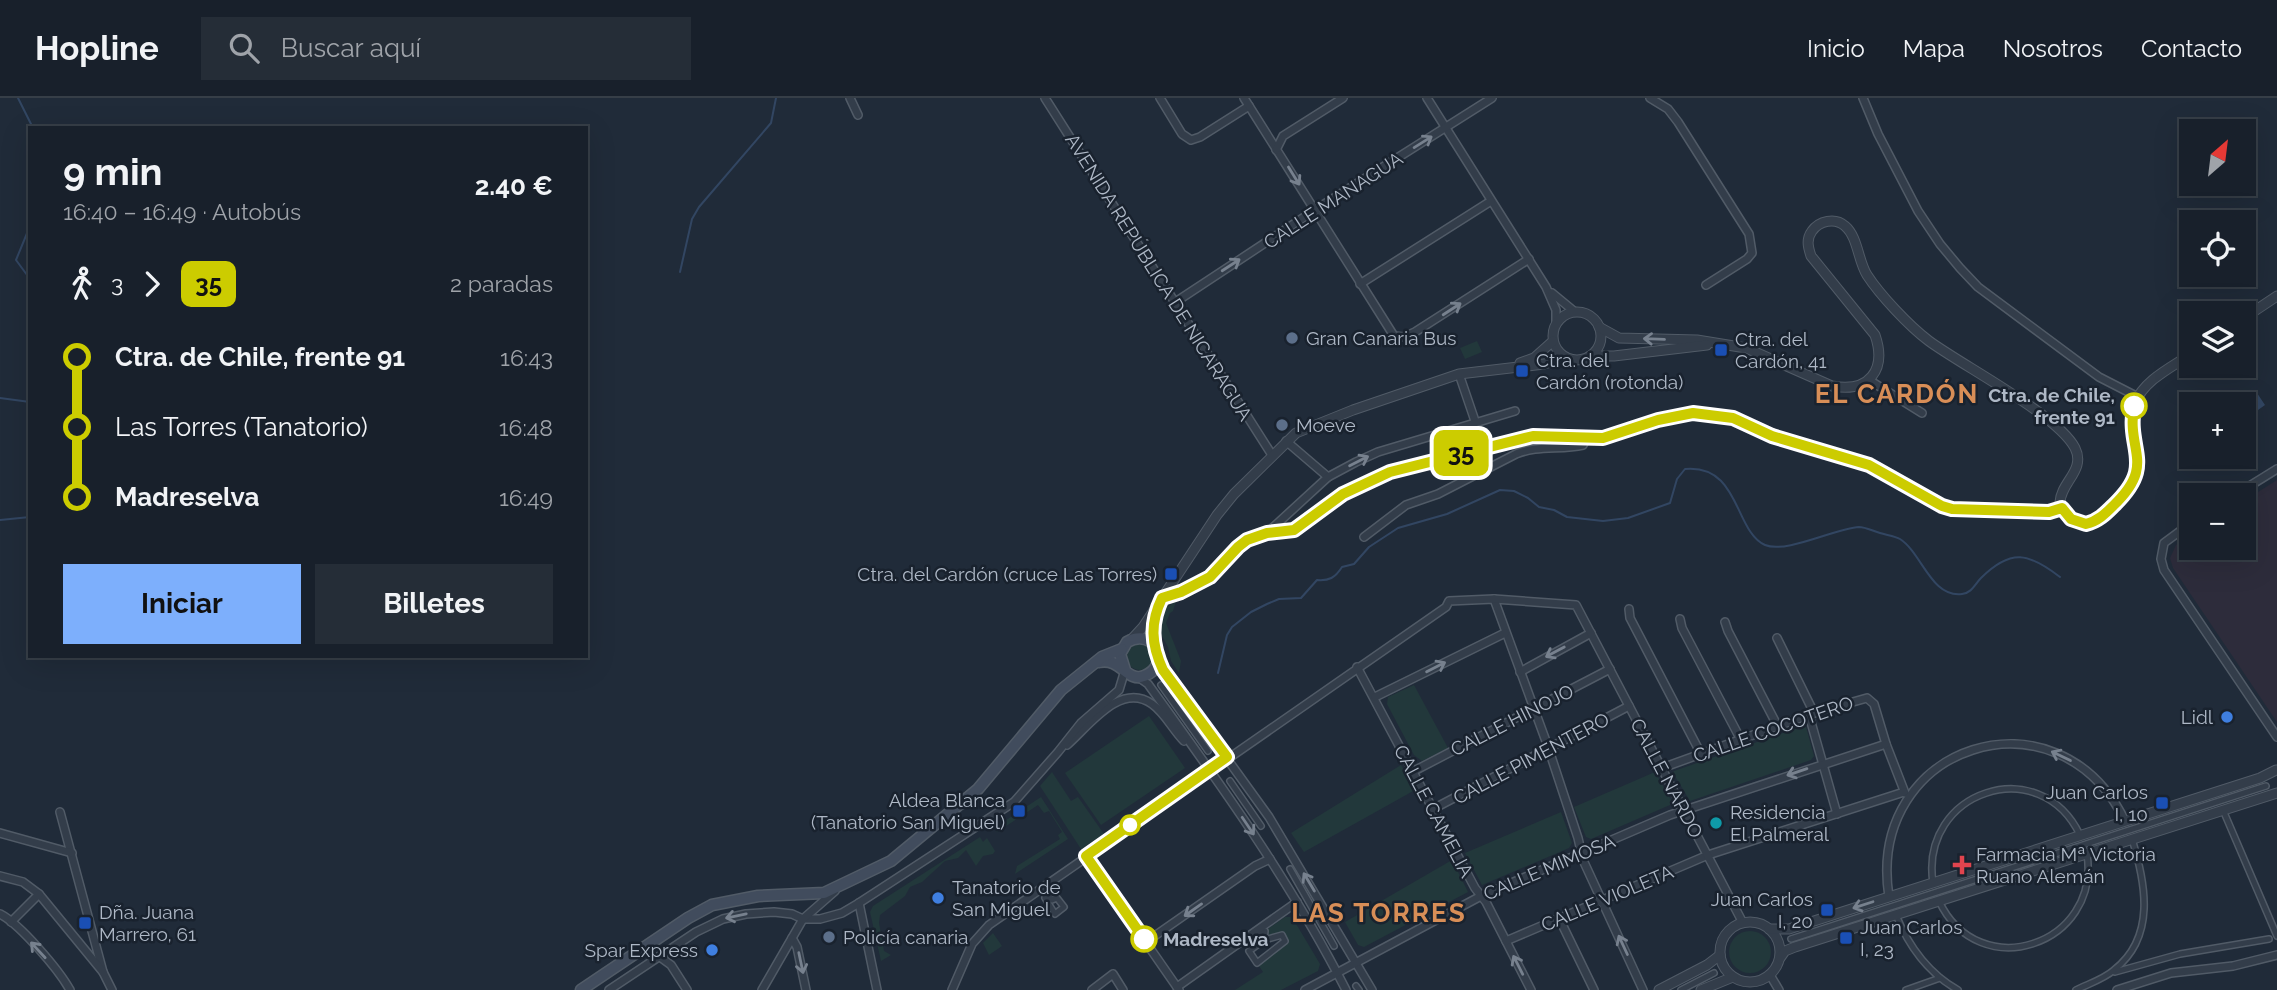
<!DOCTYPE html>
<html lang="es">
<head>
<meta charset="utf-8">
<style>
  :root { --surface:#18202b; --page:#252d37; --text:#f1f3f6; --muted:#9fa3a9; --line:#363e47; --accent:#7daffc }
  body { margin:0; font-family:Raleway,sans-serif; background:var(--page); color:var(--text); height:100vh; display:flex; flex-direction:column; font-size:26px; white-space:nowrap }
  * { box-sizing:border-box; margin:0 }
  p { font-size:23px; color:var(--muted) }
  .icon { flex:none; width:38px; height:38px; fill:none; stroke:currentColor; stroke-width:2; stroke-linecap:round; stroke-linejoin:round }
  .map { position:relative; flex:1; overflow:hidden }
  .side { position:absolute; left:28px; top:28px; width:560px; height:532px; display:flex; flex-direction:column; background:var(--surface); border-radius:0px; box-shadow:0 7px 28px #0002,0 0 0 2px var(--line) }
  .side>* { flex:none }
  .badge { padding:0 14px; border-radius:10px; font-size:24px; line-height:46px }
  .needle { width:46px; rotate:28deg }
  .fabs { position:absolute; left:2179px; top:21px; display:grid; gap:14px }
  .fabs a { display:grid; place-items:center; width:77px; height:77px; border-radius:0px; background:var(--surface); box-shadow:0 7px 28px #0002,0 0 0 2px var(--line); font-size:35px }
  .map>.badge { position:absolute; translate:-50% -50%; box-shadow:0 0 0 4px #fff }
  .legs { display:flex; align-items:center; gap:10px; height:77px; padding:0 35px; font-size:23px }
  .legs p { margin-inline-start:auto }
  .summary { display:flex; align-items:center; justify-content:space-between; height:119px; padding:0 35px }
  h1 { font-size:38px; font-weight:700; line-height:52px }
  .primary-button { display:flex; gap:14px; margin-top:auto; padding:14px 35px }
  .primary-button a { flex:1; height:80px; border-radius:0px; background:var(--accent); color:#111; font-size:28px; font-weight:700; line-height:80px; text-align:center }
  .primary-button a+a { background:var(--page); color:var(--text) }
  ul { padding:0 35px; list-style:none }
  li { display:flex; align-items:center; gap:24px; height:70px; font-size:26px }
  li i { display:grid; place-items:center; width:10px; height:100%; margin:0 9px; background:currentColor }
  li i::after { content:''; width:18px; height:18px; margin:-9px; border:5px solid; border-radius:50%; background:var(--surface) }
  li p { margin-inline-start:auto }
  li:first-child i { background:linear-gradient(#0000 50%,currentColor 0) }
  li:last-child i { background:linear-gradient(currentColor 50%,#0000 0) }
  header { display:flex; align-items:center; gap:42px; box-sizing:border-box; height:98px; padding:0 35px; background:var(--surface); border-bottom:2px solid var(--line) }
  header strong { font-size:33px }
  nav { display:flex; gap:38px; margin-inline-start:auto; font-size:24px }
  .search { width:490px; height:63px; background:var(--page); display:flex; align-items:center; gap:18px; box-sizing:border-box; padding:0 24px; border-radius:0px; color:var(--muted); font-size:26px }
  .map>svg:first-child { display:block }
</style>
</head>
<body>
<header>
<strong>Hopline</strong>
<div class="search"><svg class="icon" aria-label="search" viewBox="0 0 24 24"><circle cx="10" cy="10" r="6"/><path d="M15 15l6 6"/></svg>Buscar aquí</div>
<nav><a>Inicio</a><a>Mapa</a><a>Nosotros</a><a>Contacto</a></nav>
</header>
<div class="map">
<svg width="2277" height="892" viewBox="0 0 2277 892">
  <rect width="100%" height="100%" fill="#202b39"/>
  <path fill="#2d2c3b" d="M2277,382v242l-104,-154 -3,-10 6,-13 15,-11v14h53v-47z"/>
  <g fill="#22383b">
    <path d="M1477,243l5,11 -17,7 -5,-11z"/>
    <path d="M1176,503l-3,10 -3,2 -4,10 15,38 -2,12 -8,-12 -3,-14 -11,-20 3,-15z"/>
    <circle cx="1140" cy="559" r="13"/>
    <path d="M1414,587l34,63 -26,13 -8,-6 -27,-51 1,-7z"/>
    <path d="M1149,618l36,52 -84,57 -36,-52z"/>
    <path d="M1803,628l3,1 8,29 -3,4 -121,41 -17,-28 1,-2z"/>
    <path d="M1401,667l14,25 -111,62 -13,-19z"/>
    <path d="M1052,674l19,29 7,-4 26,37 -23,15 -41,-63z"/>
    <path d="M1655,674l16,28 -1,5 -79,34 -5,-2 -12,-30z"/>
    <path d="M1041,699l27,42 -53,35 2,-8 43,-27 -2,-4 4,-3 -13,-21 -5,2 -6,-8 -41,27 -3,-4z"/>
    <path d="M1561,714l11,31 -3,5 -87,37 -17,-32z"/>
    <path d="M980,739l3,5 4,-4 8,13 -2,3 -10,2 -7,10 -10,-16 -8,8 -13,3 -23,21 -12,5 -5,9 -25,19 -1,8 5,28 7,4 -10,6 -11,-49 3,-6z"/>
    <path d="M1452,762l16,32 -104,55 -6,-2 -13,-23z"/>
    <path d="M1285,819h7l28,47 -2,7 -37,19h-46l28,-18 -6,-9 29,-22 -4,-6 -18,5 1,-9z"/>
    <circle cx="1750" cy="854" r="21"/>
    <path d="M993,835l9,13 -13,9 -6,-12z"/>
  </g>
  <path fill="#324662" d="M2257,295l8,12 -21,15v-16h-3z"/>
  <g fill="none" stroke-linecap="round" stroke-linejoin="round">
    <g stroke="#324662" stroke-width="2">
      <path d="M18,0l15,30"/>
      <path d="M30,128l-14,34 14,19"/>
      <path d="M680,174l12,-53 7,-12 72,-84 5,-25"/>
      <path d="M0,300l30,4"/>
      <path d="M0,422l30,-3"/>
      <path d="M1218,575l9,-38 5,-8 19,-15 16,-8 12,-5 22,-1 16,-18c12,1 18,-2 25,-13l12,-3 15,-17 29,-19 49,-14 53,-24 14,1 14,7 11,9 15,3 13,7 36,4 25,-3 42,-15 7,-24 8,-10c55,-5 49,62 80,76 21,9 71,-17 94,-18 6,0 14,4 21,6 6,2 15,3 20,6 22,14 31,59 62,55 10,-1 13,-10 19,-16 30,-30 48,-25 79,-1"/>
    </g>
    <defs>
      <g id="pedestrian">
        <path d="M1161,587l47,66"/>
        <path d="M1230,683l31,45"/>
        <path d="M2223,712l54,126"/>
        <path d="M1290,771l44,77"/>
        <path d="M1933,785c-14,-92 107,-132 147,-48"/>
        <path d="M1049,798l3,4 5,-2 7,9 -9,7 -10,-16z"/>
        <path d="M1939,803c40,85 162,44 148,-47"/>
        <path d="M1896,817c13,32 32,58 62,75"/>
        <path d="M1265,833l-1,9 18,-5 3,6 -28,22 -8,-12 11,-8 1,-10z"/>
        <path d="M1791,841l475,-153"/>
        <path d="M2115,874l65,-18 89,-15"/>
        <path d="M1356,888l3,4"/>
        <path d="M1681,892l33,-17"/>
        <path d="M1906,892l34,-12"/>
        <path d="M2076,892c12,-6 28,-11 38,-20 42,-33 32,-86 18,-131"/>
      </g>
      <g id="minor">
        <path d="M850,0l8,17"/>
        <path d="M1045,0l227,357"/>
        <path d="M1160,0l22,36 9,6 9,-3 49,-31"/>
        <path d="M1244,0l150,238 10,1 11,-5 114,-73"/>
        <path d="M1427,0l119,189 10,23v14"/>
        <path d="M1650,0l18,11 10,13 71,112 3,19 -5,6 -41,26"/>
        <path d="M1863,0l15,36 40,77 22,33 20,24 18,19 121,90 39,20"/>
        <path d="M1276,52l7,-14 60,-38"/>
        <path d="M1360,186l131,-83"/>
        <path d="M1552,195l23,19"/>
        <path d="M1174,205l141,-93 177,-112"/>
        <path d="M1459,276l16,47"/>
        <path d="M1869,282l53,33"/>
        <path d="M1286,343l42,36"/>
        <path d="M2235,397l42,-26"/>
        <path d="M2191,425l-27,20 -3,16 3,11 113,167"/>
        <path d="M1267,435l61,-56 28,-15 22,-10 137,-41"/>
        <path d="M1364,439l42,-32 32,-11 78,-40c21,-9 45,-4 67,-9l3,-6"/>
        <path d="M1162,500l19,-6 29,-15 28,-30 9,-7 20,-7 27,-3 49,-36 47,-22 143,-36 53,3 17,-1 55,-18 35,-7 40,5 39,18 97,29 73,41 10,3 97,3 13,-4"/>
        <path d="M1494,501l53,145 31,94 5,22 60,130"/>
        <path d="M1629,511l1,9 71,136"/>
        <path d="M1680,521l2,9 59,112"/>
        <path d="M1725,524l3,9 50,96"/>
        <path d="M1777,540l37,75"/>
        <path d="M1158,561l5,11 106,147 103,173"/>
        <path d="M1357,569l118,221 11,14 45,88"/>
        <path d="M1520,574l71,-39"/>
        <path d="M1138,579l10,7c71,98 143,198 198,306"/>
        <path d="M1375,599l130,-64"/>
        <path d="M1809,617l28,99"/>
        <path d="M1067,647c21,-18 53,-64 85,-41 13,9 21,26 32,37"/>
        <path d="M1662,670l152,-55 53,-15 7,6 12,40 19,49"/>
        <path d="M1414,673l196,-102"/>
        <path d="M1433,711l196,-103"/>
        <path d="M60,714l43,160"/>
        <path d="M0,735l72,20"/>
        <path d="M1086,758l93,134"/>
        <path d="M0,778l23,6 16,12 64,78 9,18"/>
        <path d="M1889,799c-24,-153 169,-214 236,-76"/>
        <path d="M859,805l18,87"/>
        <path d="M0,816c20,10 59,56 70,76"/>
        <path d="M1559,820l35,72"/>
        <path d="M11,824l28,-28"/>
        <path d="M792,840l5,9 9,43"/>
        <path d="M1506,843l202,-86 196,-63"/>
        <path d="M1146,844l109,-76 15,-7"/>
        <path d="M660,859l11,8 16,25"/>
        <path d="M1770,877l9,15"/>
        <path d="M1177,889l120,-85"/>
        <path d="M609,892l87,-58 27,-13 23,-5 28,-2 18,2 11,5h17l22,-6 17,-10 155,-101 44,-50 23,-29 38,-33 6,-20"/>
        <path d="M762,892l41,-71 32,-28"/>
        <path d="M952,892l20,-46 17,-19 457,-318 3,-6 45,-2 82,6 167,318"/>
        <path d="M1092,892l21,-16 10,16"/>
        <path d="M1305,892l176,-94 189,-81 216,-71"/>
        <path d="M2117,892l54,-17 62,-7 44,-11"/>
      </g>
      <g id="tertiary">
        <circle cx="1577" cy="238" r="24"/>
        <path d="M2244,220l33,-22"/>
        <path d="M1599,229l20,11 78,2 49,8 86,38c37,7 55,-16 43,-51l-64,-79c-3,-9 -5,-17 1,-25 7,-10 23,-14 33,-5 13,11 13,35 22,49 13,20 42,51 62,66 34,25 129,74 146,107 11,22 -14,34 -15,54l11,17 15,5c13,-3 22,-12 31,-21 28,-30 19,-42 17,-79 -1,-8 -1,-14 1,-21 9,-23 37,-36 56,-49"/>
        <path d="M1590,258h24l93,-11"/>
        <path d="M1520,265l14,-5 19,-17"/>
        <path d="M1154,518l-2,13 4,18"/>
        <path d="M1131,542l12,-13 74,-112 17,-21 62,-61 57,-23 106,-36 85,-10 22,-6"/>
        <circle cx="1750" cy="854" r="30"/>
        <path d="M1769,831h20l471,-151 16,-8"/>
        <path d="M1780,860l5,-7 10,-4 482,-154"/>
        <path d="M1659,892l48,-25 13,-10"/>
        <path d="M1701,892l32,-13"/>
      </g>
      <g id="secondary">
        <path d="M1099,564c22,-5 28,21 45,14 28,-10 11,-50 -17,-34l-7,12 5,16"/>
        <path d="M581,892l107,-72 24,-13 46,-9 66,-3 67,-32 87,-72 83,-99 41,-33 20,-8"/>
      </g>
    </defs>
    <use href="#pedestrian" stroke="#515b67" stroke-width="8"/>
    <use href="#minor" stroke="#515b67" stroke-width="10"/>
    <use href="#tertiary" stroke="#515b67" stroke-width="11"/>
    <use href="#secondary" stroke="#515b67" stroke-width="13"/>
    <use href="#pedestrian" stroke="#333d4a" stroke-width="5"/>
    <use href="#minor" stroke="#333d4a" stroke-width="7"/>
    <use href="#tertiary" stroke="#333d4a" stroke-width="9"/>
    <use href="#secondary" stroke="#414c5d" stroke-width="10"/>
  </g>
  <defs><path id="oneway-shaft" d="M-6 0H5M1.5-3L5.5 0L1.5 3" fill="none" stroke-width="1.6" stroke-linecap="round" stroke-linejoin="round" transform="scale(1.75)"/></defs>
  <g stroke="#77818e">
    <use href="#oneway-shaft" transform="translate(1423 44) rotate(-32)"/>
    <use href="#oneway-shaft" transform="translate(1294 78) rotate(58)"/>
    <use href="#oneway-shaft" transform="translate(1231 167) rotate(-33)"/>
    <use href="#oneway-shaft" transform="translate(1452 211) rotate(-33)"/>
    <use href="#oneway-shaft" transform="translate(1654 241) rotate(-178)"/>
    <use href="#oneway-shaft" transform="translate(1359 363) rotate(-27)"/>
    <use href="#oneway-shaft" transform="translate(1555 554) rotate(152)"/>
    <use href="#oneway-shaft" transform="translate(1436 569) rotate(-27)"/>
    <use href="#oneway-shaft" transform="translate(2061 658) rotate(-154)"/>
    <use href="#oneway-shaft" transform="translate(1797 674) rotate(161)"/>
    <use href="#oneway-shaft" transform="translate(1248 728) rotate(56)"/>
    <use href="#oneway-shaft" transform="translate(1309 784) rotate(-121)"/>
    <use href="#oneway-shaft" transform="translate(1863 807) rotate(162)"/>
    <use href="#oneway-shaft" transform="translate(1193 812) rotate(145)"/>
    <use href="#oneway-shaft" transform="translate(736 818) rotate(168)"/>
    <use href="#oneway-shaft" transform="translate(1623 847) rotate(-115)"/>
    <use href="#oneway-shaft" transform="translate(38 852) rotate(-133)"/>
    <use href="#oneway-shaft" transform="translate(801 865) rotate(78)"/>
    <use href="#oneway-shaft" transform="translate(1518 867) rotate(-117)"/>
  </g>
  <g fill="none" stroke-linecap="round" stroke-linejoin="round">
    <defs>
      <path id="line-1" d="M1144,841l-58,-83 141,-99 -64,-87c-12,-26 -13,-47 -1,-72l19,-6 29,-15 28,-30 9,-7 20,-7 27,-3 49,-36 47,-22 143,-36 70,2 55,-18 35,-7 40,5 39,18 97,29 73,41 10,3 97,3 13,-4 9,11 15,5c12,-3 19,-10 27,-18 44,-42 13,-54 21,-100"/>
    </defs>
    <use href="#line-1" stroke="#fff" stroke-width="16"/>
    <use href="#line-1" stroke="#cc0" stroke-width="10"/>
  </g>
  <g fill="#5c6f8a" stroke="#19222e" stroke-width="2.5">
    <circle cx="1292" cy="240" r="7"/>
    <circle cx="1282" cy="327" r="7"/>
    <circle cx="829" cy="839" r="7"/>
  </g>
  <g fill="#1a4fb4" stroke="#19222e" stroke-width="2.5">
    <rect x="1714" y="245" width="14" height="14" rx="3.5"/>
    <rect x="1515" y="266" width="14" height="14" rx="3.5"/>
    <rect x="1164" y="469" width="14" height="14" rx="3.5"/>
    <rect x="2155" y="698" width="14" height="14" rx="3.5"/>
    <rect x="1012" y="706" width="14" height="14" rx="3.5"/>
    <rect x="1820" y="805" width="14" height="14" rx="3.5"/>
    <rect x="78" y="818" width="14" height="14" rx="3.5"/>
    <rect x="1839" y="833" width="14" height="14" rx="3.5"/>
  </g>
  <g fill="#fff" stroke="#cc0" stroke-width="3.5">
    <circle cx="2134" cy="308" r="12"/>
    <circle cx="1130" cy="727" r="9"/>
    <circle cx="1144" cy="841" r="12"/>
  </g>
  <g fill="#3f7fe0" stroke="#19222e" stroke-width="2.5">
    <circle cx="2227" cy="619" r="7"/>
    <circle cx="938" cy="800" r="7"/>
    <circle cx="712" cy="852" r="7"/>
  </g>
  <circle fill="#0f9aa8" stroke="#19222e" stroke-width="2.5" cx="1716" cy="725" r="7"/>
  <path fill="#e0444e" stroke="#19222e" stroke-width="2.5" d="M1958.5 756.5h7v7h7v7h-7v7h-7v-7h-7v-7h7z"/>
  <g text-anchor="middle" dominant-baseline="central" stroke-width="5" stroke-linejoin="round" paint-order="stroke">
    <g font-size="19" fill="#aeb8c6" stroke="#19222e">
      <text transform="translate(1333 102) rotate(-33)">CALLE MANAGUA</text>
      <text transform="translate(1159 179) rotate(58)">AVENIDA REPÚBLICA DE NICARAGUA</text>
      <text transform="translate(1512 622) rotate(-27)">CALLE HINOJO</text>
      <text transform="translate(1773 631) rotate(-19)">CALLE COCOTERO</text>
      <text transform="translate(1531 660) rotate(-28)">CALLE PIMENTERO</text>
      <text transform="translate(1667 680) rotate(62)">CALLE NARDO</text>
      <text transform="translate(1434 713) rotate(62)">CALLE CAMELIA</text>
      <text transform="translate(1549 769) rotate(-23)">CALLE MIMOSA</text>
      <text transform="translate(1607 800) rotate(-23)">CALLE VIOLETA</text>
    </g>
    <g font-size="19" fill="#aeb8c6" stroke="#19222e" text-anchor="start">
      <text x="1306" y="240">Gran Canaria Bus</text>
      <text x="1735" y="241">Ctra. del<tspan x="1735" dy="22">Cardón, 41</tspan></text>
      <text x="1536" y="262">Ctra. del<tspan x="1536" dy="22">Cardón (rotonda)</tspan></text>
      <text x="1296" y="327">Moeve</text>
      <text x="1157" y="476" text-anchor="end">Ctra. del Cardón (cruce Las Torres)</text>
      <text x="2213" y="619" text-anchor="end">Lidl</text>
      <text x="2148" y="694" text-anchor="end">Juan Carlos<tspan x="2148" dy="22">I, 10</tspan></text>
      <text x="1005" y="702" text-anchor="end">Aldea Blanca<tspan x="1005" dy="22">(Tanatorio San Miguel)</tspan></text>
      <text x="1730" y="714">Residencia<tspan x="1730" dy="22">El Palmeral</tspan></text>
      <text x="1976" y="756">Farmacia Mª Victoria<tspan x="1976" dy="22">Ruano Alemán</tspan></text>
      <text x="952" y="789">Tanatorio de<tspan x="952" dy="22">San Miguel</tspan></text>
      <text x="1813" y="801" text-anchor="end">Juan Carlos<tspan x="1813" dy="22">I, 20</tspan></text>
      <text x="99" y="814">Dña. Juana<tspan x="99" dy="22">Marrero, 61</tspan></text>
      <text x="1860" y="829">Juan Carlos<tspan x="1860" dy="22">I, 23</tspan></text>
      <text x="843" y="839">Policía canaria</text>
      <text x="698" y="852" text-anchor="end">Spar Express</text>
    </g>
    <g font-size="19" font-weight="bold" fill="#aeb8c6" stroke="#19222e" text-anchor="end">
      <text x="2115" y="297">Ctra. de Chile,<tspan x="2115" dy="22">frente 91</tspan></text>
      <text x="1163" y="841" text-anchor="start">Madreselva</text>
    </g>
    <g font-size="26" font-weight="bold" letter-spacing="2" fill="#d88e57" stroke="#19222e">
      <text x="1897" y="296">EL CARDÓN</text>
      <text x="1379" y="815">LAS TORRES</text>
    </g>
  </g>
</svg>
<div class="fabs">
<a><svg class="needle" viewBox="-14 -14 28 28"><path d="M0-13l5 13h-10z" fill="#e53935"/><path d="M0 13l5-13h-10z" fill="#9fa3a9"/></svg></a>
<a><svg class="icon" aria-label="locate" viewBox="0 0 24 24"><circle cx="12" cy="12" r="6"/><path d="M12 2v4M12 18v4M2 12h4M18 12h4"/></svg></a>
<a><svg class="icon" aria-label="layers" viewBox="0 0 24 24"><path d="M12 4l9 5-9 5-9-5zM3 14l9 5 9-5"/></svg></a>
<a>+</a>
<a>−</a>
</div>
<b class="badge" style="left:1461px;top:355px;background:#cc0;color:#111">35</b>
<section class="side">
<div class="summary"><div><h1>9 min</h1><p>16:40 – 16:49 · Autobús</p></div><b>2.40 €</b></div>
<div class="legs"><svg class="icon" aria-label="walk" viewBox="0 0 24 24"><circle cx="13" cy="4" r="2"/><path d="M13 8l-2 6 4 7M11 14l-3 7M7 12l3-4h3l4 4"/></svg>3<svg class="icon" aria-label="forward" viewBox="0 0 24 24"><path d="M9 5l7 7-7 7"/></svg><b class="badge" style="background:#cc0;color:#111">35</b><p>2 paradas</p></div>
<ul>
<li><i style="color:#cc0"></i><b>Ctra. de Chile, frente 91</b><p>16:43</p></li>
<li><i style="color:#cc0"></i><span>Las Torres (Tanatorio)</span><p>16:48</p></li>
<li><i style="color:#cc0"></i><b>Madreselva</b><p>16:49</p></li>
</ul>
<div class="primary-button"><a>Iniciar</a><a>Billetes</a></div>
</section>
</div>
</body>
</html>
